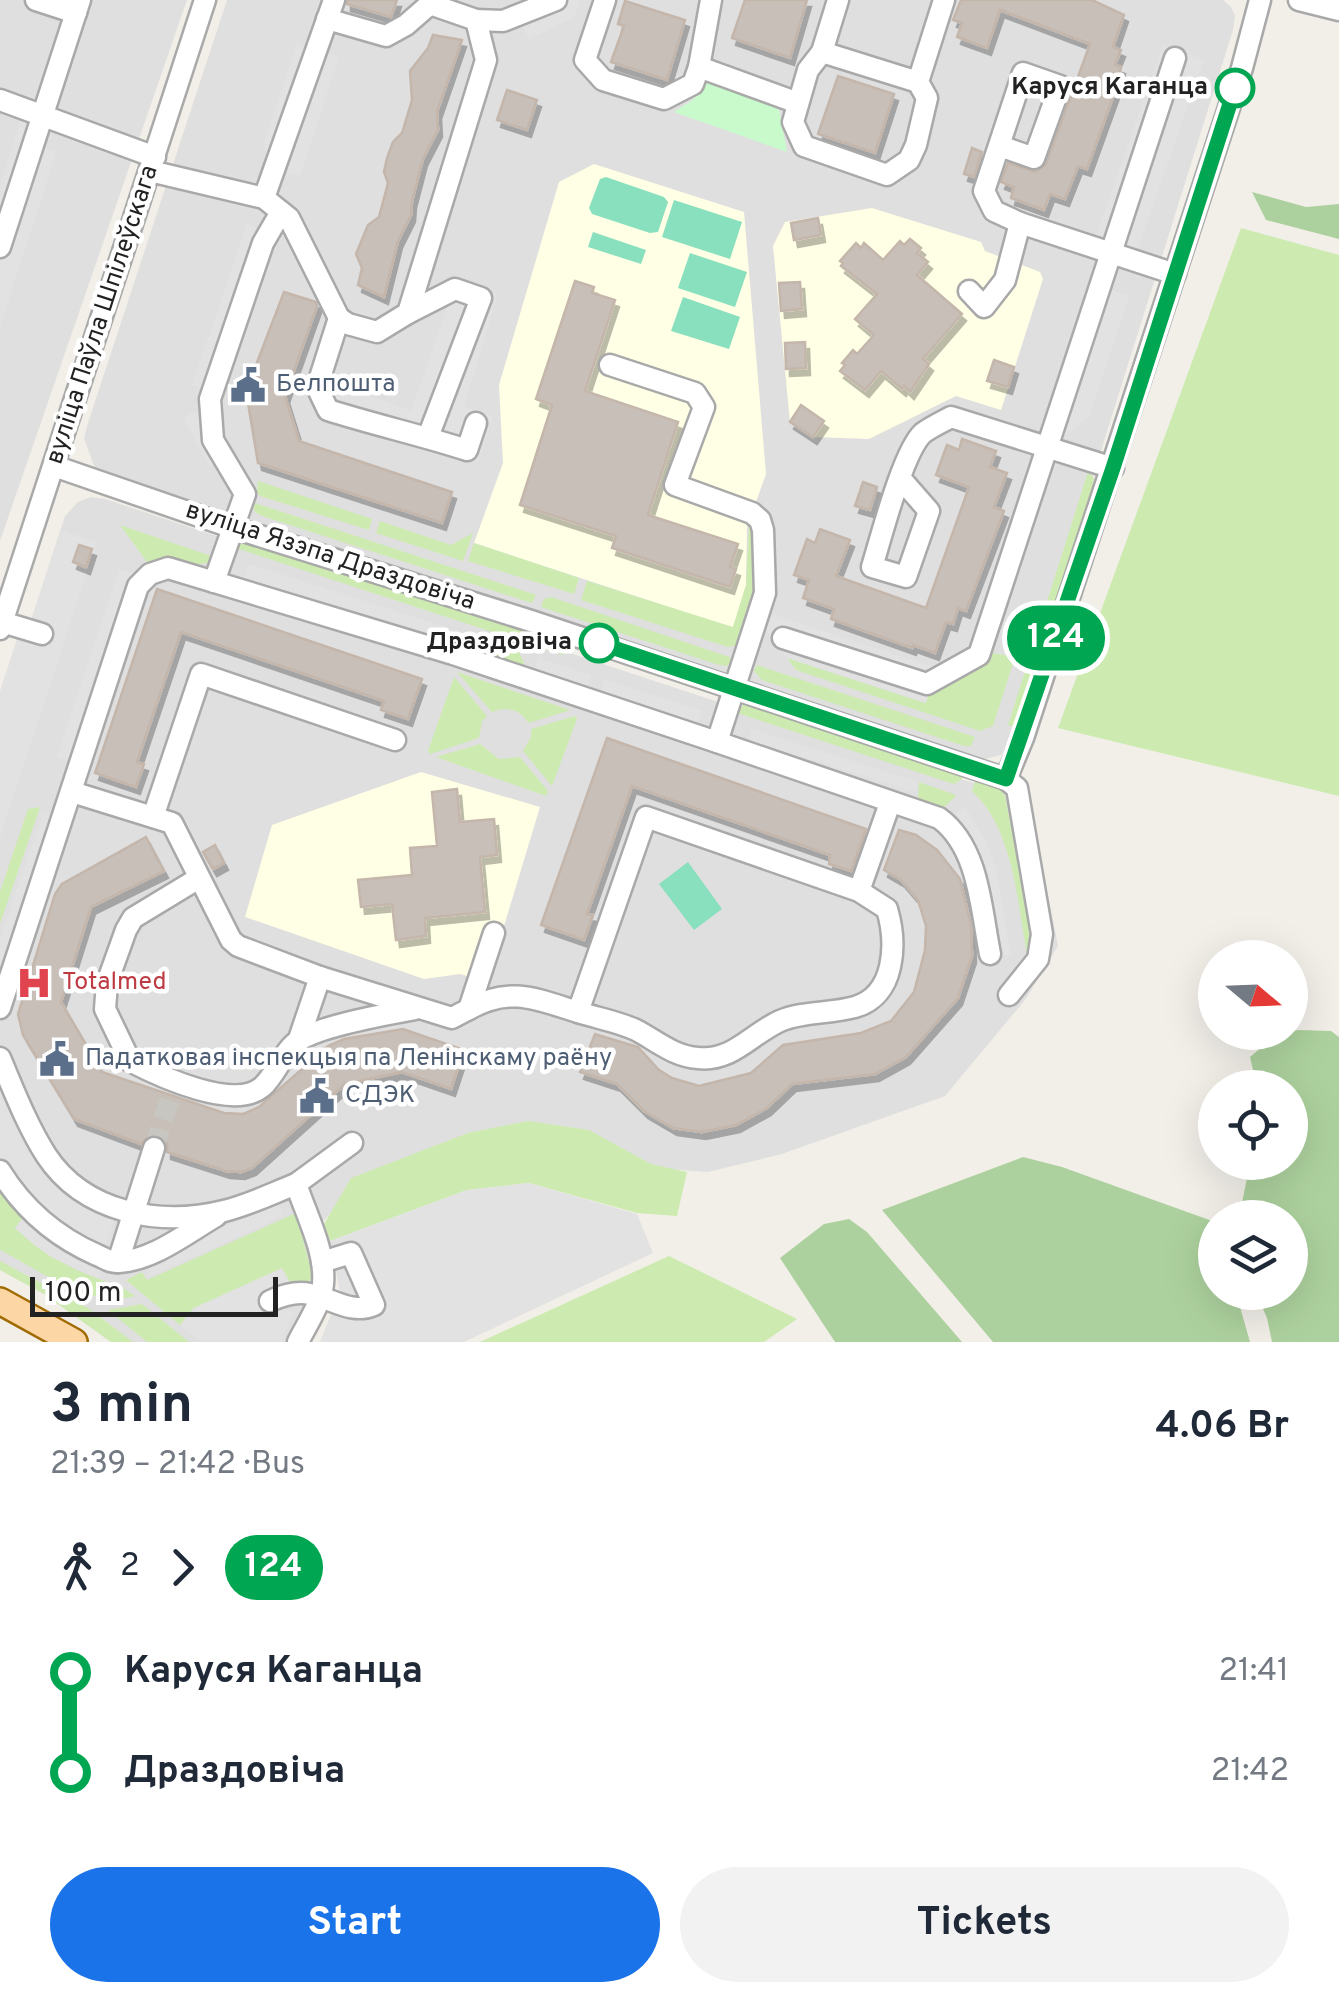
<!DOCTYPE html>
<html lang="en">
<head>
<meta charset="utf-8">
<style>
  :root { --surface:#fff; --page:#f2f2f3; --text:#1f2937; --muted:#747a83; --accent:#1a73e8 }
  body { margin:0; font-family:Overpass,sans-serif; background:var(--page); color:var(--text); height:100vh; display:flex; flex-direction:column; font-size:38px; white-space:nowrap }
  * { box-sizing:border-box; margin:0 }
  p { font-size:32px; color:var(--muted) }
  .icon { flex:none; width:55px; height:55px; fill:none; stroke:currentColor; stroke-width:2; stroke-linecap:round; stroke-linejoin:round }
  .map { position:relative; height:1342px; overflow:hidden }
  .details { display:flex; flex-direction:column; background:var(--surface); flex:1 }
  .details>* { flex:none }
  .badge { padding:0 20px; border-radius:32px; font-size:35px; line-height:65px }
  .needle { width:65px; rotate:109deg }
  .controls { position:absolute; left:1198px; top:940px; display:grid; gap:20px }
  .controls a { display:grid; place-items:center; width:110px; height:110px; border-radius:50%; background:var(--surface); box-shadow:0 10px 40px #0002; font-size:50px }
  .scale { position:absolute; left:30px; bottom:25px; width:248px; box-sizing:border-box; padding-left:10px; border:5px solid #222; border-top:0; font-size:28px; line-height:35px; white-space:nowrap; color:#222; -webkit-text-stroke:8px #fff; paint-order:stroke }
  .map>.badge { position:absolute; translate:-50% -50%; box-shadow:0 0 0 5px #fff }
  .legs { display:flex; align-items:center; gap:15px; height:110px; padding:0 50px; font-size:32px }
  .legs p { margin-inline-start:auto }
  .head { display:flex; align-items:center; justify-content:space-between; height:170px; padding:0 50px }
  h1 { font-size:55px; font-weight:700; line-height:75px }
  .primary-button { display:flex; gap:20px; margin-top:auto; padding:20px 50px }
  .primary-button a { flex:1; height:115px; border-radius:60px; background:var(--accent); color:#fff; font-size:40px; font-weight:700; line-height:115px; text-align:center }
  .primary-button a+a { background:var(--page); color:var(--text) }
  ul { padding:0 50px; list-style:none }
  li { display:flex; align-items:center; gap:35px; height:100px; font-size:38px }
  li i { display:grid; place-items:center; width:15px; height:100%; margin:0 12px; background:currentColor }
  li i::after { content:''; width:25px; height:25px; margin:-12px; border:8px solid; border-radius:50%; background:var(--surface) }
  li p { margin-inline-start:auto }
  li:first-child i { background:linear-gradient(#0000 50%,currentColor 0) }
  li:last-child i { background:linear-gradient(currentColor 50%,#0000 0) }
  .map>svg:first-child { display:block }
</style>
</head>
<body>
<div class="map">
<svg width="1339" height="1342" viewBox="0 0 1339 1342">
  <defs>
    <filter id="shadow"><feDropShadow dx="4" dy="7" stdDeviation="0" flood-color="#0004"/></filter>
  </defs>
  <rect width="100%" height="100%" fill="#f2efe9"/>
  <g fill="#e0dfdf">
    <path d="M0,0h187l-187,541z"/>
    <path d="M227,0h996l8,7 4,9 -2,14 -225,717 -7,8 -20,5 -20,-6 -855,-279 -12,-9 -10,-28 4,-15z"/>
    <path d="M91,497l14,2 812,269 112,29 29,149 -33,54 -80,96 -163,58 -74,18 -56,-4 -304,24 -30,36 14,69 -24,45h-197l-67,-48 -44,-24v-554l65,-200 13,-14z"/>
  </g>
  <g fill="#ffffe5">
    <path d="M594,164l150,48 22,262 -19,53 -1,58 -13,43 -259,-85 29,-80 -4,-78 60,-203z"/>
    <path d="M872,208l109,34 4,9 55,21 3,7 -42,131 -45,-14 -87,43 -56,-2 -23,-15 -17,-176 12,-24z"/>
    <path d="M421,772l119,35 -53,175 -27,-8 -36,5 -179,-62 27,-92z"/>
  </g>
  <g fill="#cdebb0">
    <path d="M1241,228l98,27v541l-281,-68z"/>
    <path d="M1088,472l6,6 -1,8 -76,242 -9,-3z"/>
    <path d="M258,481l114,38 -3,11 -109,-34 -3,-4z"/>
    <path d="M252,502l284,93 -4,8 -270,-87 -7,-4z"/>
    <path d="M380,521l71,24 22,-12 -10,28 -87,-28z"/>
    <path d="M749,522l4,2 3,58 -19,63 -9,2 -147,-47 6,-19 146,46 13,-42z"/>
    <path d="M120,525l91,31 -2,6c-20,7 -39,-4 -62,0z"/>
    <path d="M240,540l285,87 -6,11 -5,1 -278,-91z"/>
    <path d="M474,543l105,35 -5,16 -106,-33z"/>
    <path d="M551,597l184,62 -8,7 -8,-1 -178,-58 3,-8z"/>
    <path d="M531,632l19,6 15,11 -2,6 -31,-10 -4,-3z"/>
    <path d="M509,648l10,4 9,20 -59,-21z"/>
    <path d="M992,653l23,4 -22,69 -13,5 -184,-61 -9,-12 138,45 4,-9z"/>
    <path d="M757,665l218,72 -4,9h-7l-202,-66 -8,-9z"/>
    <path d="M457,672l113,38 -41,13c-10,-14 -21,-17 -37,-11z"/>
    <path d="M454,677l33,39 -5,5 -3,17 -49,16 -2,-3z"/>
    <path d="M745,702l218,71 -1,6 -8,5 -217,-71z"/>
    <path d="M575,716l2,3 -25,67 -29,-35 8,-14v-8z"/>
    <path d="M480,744l19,15 21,-2 28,34 -2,5 -110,-39z"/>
    <path d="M976,778l23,8 6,10 29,152 -6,11c-11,-55 -13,-128 -56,-168z"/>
    <path d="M919,782l37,13 -1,2 -12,11 -25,-9z"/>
    <path d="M40,807l-40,117v-32l28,-83z"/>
    <path d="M528,1121l61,9 62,34 36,8 -10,44 -40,-3 -108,-30 -62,7 -137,51 -6,-17 27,-46 117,-45z"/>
    <path d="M0,1185l25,30 -10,13c25,22 52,40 84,51 14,6 23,7 36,17 -47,13 -95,-26 -135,-46z"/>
    <path d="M296,1213l15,57 1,8 -6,7 -17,-4 -8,-12 -87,39 -14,17 -54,-45 16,-8 5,8z"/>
    <path d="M669,1256l128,63 -33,23h-284z"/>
    <path d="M0,1261l88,47 45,34h-22l-67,-48 -44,-24z"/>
    <path d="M142,1304l47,38h-42l-39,-32z"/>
  </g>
  <g fill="#add19e">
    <path d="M1252,192l54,15 33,-3v35l-73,-19z"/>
    <path d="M1298,1030l33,1 8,6v305h-67l-5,-24 -11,-25 34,-1v-74l-48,-1v-14l8,-40 40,-1v-74l-33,-1 -7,-30 25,-21z"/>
    <path d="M1023,1157l39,10 153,55v70l21,1 14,49h-257l-111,-132z"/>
    <path d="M849,1219l18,13 95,110h-127l-55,-84 44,-34z"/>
  </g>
  <path fill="#c8facc" d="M703,77l75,26 9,49 -113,-40 20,-13z"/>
  <g fill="#88e0be">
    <path d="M606,177l58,20 4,5 -10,30 -8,1 -58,-19 -3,-6 11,-29z"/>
    <path d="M674,200l68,22 -12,37 -68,-22z"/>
    <path d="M593,232l53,18 -5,14 -53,-17z"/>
    <path d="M690,253l57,19 -12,35 -57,-19z"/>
    <path d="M683,297l57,20 -11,32 -58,-18z"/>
    <path d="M688,862l34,47 -28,21 -35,-46z"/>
  </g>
  <g fill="#e2e2e2">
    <path d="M564,0h16l-5,17 -46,22 -7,-14 40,-20z"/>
    <path d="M297,43l12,5 -37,116 -9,-18z"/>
    <path d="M1163,45l41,15 -68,194 -41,-15z"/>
    <path d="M326,52l13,5 -39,119 -13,-4z"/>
    <path d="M21,120l14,5 -6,17 28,9 -57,176v-142z"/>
    <path d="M247,224l13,5 -55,161 -13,-5z"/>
    <path d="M457,279l41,16 -34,111 29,11 -15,45 -60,-20 4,-14 -87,-30 5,-13 71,26z"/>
    <path d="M1091,284l38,12 -40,120 -20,18 -31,9z"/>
    <path d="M196,411l24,50 -11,5 -26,-48z"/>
    <path d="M62,530l35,12 -97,296v-147l18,-55 13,-15z"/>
    <path d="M249,564l194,62 -4,15 -195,-63z"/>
    <path d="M119,569l17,6 -62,187 -17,-5z"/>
    <path d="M772,614l165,54 -11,35 -139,-45 -20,-27z"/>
    <path d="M538,658l53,17 -4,14 -53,-17z"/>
    <path d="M604,679l98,32 -5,15 -98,-32z"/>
    <path d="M752,729l167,53 -4,10 -167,-52z"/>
    <path d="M965,806l20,33 12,31 14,85 -14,1 -24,-115 -17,-27z"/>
    <path d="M43,813l12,4 -55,160v-39z"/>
    <path d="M0,1088l41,73 25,31 49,26 -11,32 -47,-21 -49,-55 -8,-16z"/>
    <path d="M529,1183l108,31 16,39 -189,89h-144l20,-50 -10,-51 137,-51z"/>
    <path d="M278,1202l5,14 -134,61 -5,-13z"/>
    <path d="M25,1215l79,49 -5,15 -48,-22 -18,-13 -18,-16z"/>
    <path d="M282,1268l7,13 -6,28 11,4 -13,29h-81l-20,-17 14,-17z"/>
  </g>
  <g fill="#c7bfb8" stroke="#c4b6ab" stroke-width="2.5" filter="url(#shadow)">
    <path d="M347,0h50l-6,17 -44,-13z"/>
    <path d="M745,0h62l-17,58 -58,-20z"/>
    <path d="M961,0h131l32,15 -11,32 8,3 -6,15 6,2 -4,19 -30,83 -9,-3 -13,33 -15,-5 -6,16 -33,-12 3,-11 -13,-5 7,-19 28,9 10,-8 44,-120 -90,-34 -13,38 -30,-11 5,-14 -9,-3z"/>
    <path d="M625,1l60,19 -18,60 -56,-18 13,-36 -6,-2z"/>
    <path d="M433,35l29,5 -25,72 1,18 -15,29 -11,42 -1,14 -13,26 -14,56 -26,-12 4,-17 -6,-14 12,-29 11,-8 9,-34 -4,-11 3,-14 6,-16 9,-9 10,-33 -2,-29 18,-23z"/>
    <path d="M838,76l56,18 -19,59 -57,-19z"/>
    <path d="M507,90l30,10 -10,30 -30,-10z"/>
    <path d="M972,148l10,4 -8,25 -10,-3z"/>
    <path d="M818,218l3,17 -27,5 -3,-17z"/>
    <path d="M910,239l11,9 -4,5 11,9 -11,13 45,39 -39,45 6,5 -19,28 -6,-6 -2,3 -21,-18 -16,19 -25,-19 5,-6 -3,-2 11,-13 4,4 17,-19 -19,-16 22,-25 -36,-28 2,-3 -3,-2 16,-18 5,5 3,-5 19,17 17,-19 4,4z"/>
    <path d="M575,281l19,6 -2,6 23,7 -30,91 93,31 -30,93 90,29 -8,23 6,2 -6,18 -118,-39 4,-12 -96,-31 32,-100 -16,-6z"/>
    <path d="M800,282l2,27 -21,2 -2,-28z"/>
    <path d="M284,292l32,10 1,4 -32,90 14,45 153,51 -10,31 -184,-60 -12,-72z"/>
    <path d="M805,342l1,26 -20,1 -1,-26z"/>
    <path d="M994,360l20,7 -6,20 -21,-6z"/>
    <path d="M801,405l23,16 -11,16 -23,-15z"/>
    <path d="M962,439l34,12 -6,16 17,6 -13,34 10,4 -38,100 -8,-3 -5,16 -7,-2 -11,31 -22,-8 -1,3 -81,-29 3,-10 -31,-11 6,-18 -15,-5 13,-36 8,4 5,-14 30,11 -14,36 90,32 43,-121 -33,-12 11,-30 12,5z"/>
    <path d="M863,482l14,5 -7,23 -15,-4z"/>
    <path d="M79,545l13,4 -6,18 -13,-5z"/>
    <path d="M157,589l265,90 -14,40 -27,-9 3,-9 -203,-69 -44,130 7,2 -8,23 -41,-14z"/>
    <path d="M607,738l259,91 -15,42 -22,-7 1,-9 -198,-69 -45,128 6,1 -9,25 -43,-15z"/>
    <path d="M457,789l3,33 34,-3 3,36 -17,2 5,55 -60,6 1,18 -30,4 -4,-36 -31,3 -3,-27 54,-5 -2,-27 27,-2 -5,-54z"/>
    <path d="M899,830l17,5 21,15 23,29 11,46 1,31 -14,42 -52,59 -31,17 -83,10 -25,24 -31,17 -34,7 -29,-4 -29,-17 -27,-27 -37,-12 15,-38 43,13 21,23 13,8 27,8 52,-13 32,-28 78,-12 30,-12 23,-29 11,-42 1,-24 -8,-26 -17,-20 -17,-10z"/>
    <path d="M146,837l18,34 -73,36 -30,95 41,70 122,41 19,1 16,-7 69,-61 16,-7 59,-10 61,21 -13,39 -49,-17 -57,12 -93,84 -11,4 -15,-1 -59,-19v-8l-8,-9h-9l-9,9 -67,-25 -51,-84 -5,-21 37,-120 7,-10z"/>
    <path d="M215,845l9,18 -11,6 -10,-17z"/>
  </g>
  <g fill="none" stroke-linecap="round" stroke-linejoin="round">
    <path stroke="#c8c6c1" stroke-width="20" stroke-dasharray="20 10" stroke-linecap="butt" d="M154,1148l17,-53"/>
    <defs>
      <g id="minor">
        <path d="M36,0l40,13"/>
        <path d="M605,0l-20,60 18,20 61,19 29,-15 6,-17 12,-67"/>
        <path d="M1299,0l40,10"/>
        <path d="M476,20l27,1 53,-21"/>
        <path d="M822,52l16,-52"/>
        <path d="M699,67l99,36"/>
        <path d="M918,82l-96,-30 -14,18 -15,52 11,24 83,29 22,-15 7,-15 11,-47 -9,-16 26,-82"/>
        <path d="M0,100l155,57"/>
        <path d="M1000,146l34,12 26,-72 -37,-13 -39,118 10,20 26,12 155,51"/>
        <path d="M150,171l114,27 25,20 50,100 9,6 29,8 31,-19 78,-253 -10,-40 -46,-16 -24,21 -20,11 -59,-17"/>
        <path d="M264,198l70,-198"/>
        <path d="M0,247l80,-247"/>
        <path d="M969,291l15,16 21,-27 15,-57"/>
        <path d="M408,313l47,-24 26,9 -53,139"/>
        <path d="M339,318l-22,69 11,23c47,15 93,25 139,40l9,-27"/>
        <path d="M54,466l177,61 300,94 475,158 11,9 25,146 -4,25 -29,36"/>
        <path d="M901,479l28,32 -23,66 -34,-10c9,-29 31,-116 51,-134 8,-6 19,-11 28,-16l162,51"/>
        <path d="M214,582l31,-88 -32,-54 -3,-41 53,-156 18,-31"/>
        <path d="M2,622l40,12"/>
        <path d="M0,629l205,-629"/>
        <path d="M783,638l144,46 52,-29 196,-597"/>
        <path d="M717,742l222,76c40,29 42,91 51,136"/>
        <path d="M1006,779l17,-41 219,-670 18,-68"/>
        <path d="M72,792l100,31 59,117 7,6 82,31 132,41 17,-9 25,-76"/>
        <path d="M153,817l48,-143 194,66"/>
        <path d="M199,878l-66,40 -7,12 -19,53 -2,26 25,52c29,15 104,50 132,26 15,-13 22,-39 39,-48 24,-14 86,-25 114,-30"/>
        <path d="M859,891l28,18c10,34 9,86 -32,98 -25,7 -52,4 -75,14 -29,13 -48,41 -82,37 -25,-2 -41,-17 -62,-28 -17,-8 -39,-12 -58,-18l68,-195 213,74 31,-88"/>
        <path d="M0,1008l138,-422 12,-12 18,-6 285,86 264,88 48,-149 -2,-63 -3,-10 -8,-7 -77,-28 29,-78 -9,-14 -85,-28"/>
        <path d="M469,1009c41,-23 67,-10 109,3"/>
        <path d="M299,1039l21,-62"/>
        <path d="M0,1058c14,33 27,67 46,97 38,58 114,72 178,56 25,-6 49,-18 72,-27 10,30 30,68 27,100 -2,20 -16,40 -25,58"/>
        <path d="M0,1171c24,39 56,66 97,84 8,3 13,8 22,7 34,-2 68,-29 97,-46"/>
        <path d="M296,1184l56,-41"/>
        <path d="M118,1262l36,-114"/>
        <path d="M270,1301c13,-6 26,-10 40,-7 21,4 42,21 64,11l-23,-52 -29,9"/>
      </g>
      <path id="major" d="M0,1301l74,41"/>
    </defs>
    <use href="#minor" stroke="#a9a9a9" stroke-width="25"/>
    <use href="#major" stroke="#a06b00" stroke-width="30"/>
    <use href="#minor" stroke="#fff" stroke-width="20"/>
    <use href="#major" stroke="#fcd6a4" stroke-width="25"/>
  </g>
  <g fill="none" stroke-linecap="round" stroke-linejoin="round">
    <defs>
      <path id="line-1" d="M599,643l407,136 107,-311 122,-380"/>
    </defs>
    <use href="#line-1" stroke="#fff" stroke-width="22"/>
    <use href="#line-1" stroke="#00a651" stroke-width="15"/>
  </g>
  <defs>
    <symbol id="civic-bare" viewBox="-9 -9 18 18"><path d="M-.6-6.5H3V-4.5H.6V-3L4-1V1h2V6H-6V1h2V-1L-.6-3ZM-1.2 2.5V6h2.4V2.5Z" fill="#5c6f8a" stroke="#fff" stroke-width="2.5" paint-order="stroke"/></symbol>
    <symbol id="hospital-bare" viewBox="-9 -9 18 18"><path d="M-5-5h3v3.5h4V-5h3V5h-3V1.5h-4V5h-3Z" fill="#e0444e" stroke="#fff" stroke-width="2.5" paint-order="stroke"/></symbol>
  </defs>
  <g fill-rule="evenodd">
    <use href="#civic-bare" x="223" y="360" width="50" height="50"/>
    <use href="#hospital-bare" x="9" y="958" width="50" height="50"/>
    <use href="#civic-bare" x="32" y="1034" width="50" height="50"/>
    <use href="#civic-bare" x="292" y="1071" width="50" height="50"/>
  </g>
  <g fill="#fff" stroke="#00a651" stroke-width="5">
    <circle cx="1235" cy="88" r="18"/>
    <circle cx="599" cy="643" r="18"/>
  </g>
  <g text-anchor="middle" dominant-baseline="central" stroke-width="9" stroke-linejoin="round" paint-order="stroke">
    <g font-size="25" font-weight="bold" fill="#222" stroke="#fff" text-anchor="end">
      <text x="1208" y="88">Каруся Каганца</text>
      <text x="572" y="643">Драздовіча</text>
    </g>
    <g font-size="25" fill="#222" stroke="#fff">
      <text transform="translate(103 315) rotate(-72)">вуліца Паўла Шпілеўскага</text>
      <text transform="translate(330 557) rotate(18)">вуліца Язэпа Драздовіча</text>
    </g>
    <g font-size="25" fill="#4e5e75" stroke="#fff" text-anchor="start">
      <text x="276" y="385">Белпошта</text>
      <text x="85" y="1059">Падатковая інспекцыя па Ленінскаму раёну</text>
      <text x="345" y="1096">СДЭК</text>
    </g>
    <g font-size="25" fill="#be3a42" stroke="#fff" text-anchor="start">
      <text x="62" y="983">Totalmed</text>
    </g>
  </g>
</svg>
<div class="controls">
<a><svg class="needle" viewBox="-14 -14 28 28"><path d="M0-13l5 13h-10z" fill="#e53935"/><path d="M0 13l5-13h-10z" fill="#747a83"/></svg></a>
<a><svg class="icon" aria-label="locate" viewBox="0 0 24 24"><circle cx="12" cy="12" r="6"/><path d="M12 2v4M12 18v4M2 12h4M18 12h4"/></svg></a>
<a><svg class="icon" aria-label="layers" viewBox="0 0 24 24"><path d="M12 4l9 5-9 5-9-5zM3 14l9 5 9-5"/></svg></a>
</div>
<div class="scale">100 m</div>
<b class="badge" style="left:1056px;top:638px;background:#00a651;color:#fff">124</b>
</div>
<section class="details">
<div class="head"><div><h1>3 min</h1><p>21:39 – 21:42 · Bus</p></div><b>4.06 Br</b></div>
<div class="legs"><svg class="icon" aria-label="walk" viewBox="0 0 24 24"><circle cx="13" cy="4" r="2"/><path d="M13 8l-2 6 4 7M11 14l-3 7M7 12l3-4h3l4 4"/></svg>2<svg class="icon" aria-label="forward" viewBox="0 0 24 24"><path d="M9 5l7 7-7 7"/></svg><b class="badge" style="background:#00a651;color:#fff">124</b></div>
<ul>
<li><i style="color:#00a651"></i><b>Каруся Каганца</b><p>21:41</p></li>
<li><i style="color:#00a651"></i><b>Драздовіча</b><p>21:42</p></li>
</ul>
<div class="primary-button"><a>Start</a><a>Tickets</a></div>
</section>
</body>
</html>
